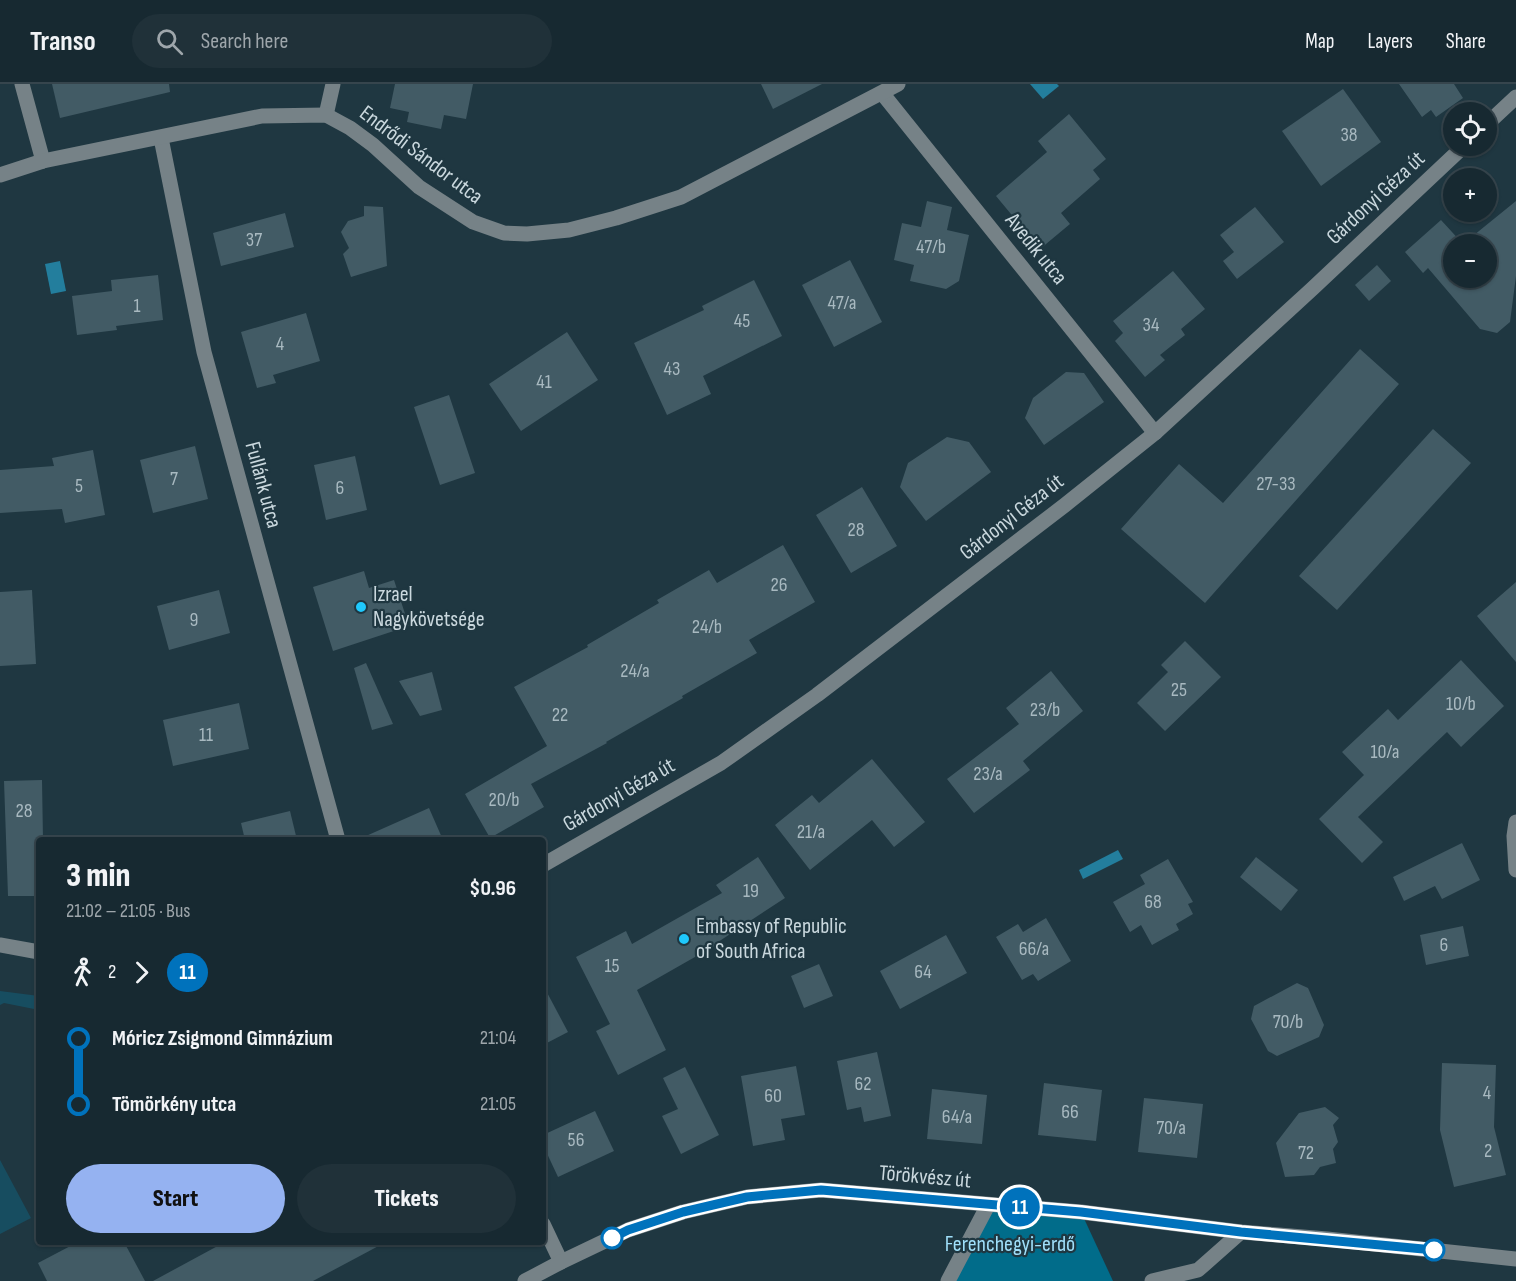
<!DOCTYPE html>
<html lang="en">
<head>
<meta charset="utf-8">
<style>
  :root { --surface:#172931; --page:#203139; --text:#f1f3f6; --muted:#9ea6ab; --line:#36454d; --accent:#95b2f1 }
  body { margin:0; font-family:"Sofia Sans Condensed",sans-serif; background:var(--page); color:var(--text); height:100vh; display:flex; flex-direction:column; font-size:22px; white-space:nowrap }
  * { box-sizing:border-box; margin:0 }
  p { font-size:20px; color:var(--muted) }
  .icon { flex:none; width:33px; height:33px; fill:none; stroke:currentColor; stroke-width:2; stroke-linecap:round; stroke-linejoin:round }
  .map { position:relative; flex:1; overflow:hidden }
  .drawer { position:absolute; left:36px; top:753px; width:510px; height:408px; display:flex; flex-direction:column; background:var(--surface); border-radius:6px; box-shadow:0 2px 4px #0004,0 0 0 2px var(--line) }
  .drawer>* { flex:none }
  .badge { padding:0 12px; border-radius:20px; font-size:21px; line-height:39px }
  .buttons { position:absolute; left:1443px; top:18px; display:grid; gap:12px }
  .buttons a { display:grid; place-items:center; width:54px; height:54px; border-radius:50%; background:var(--surface); box-shadow:0 2px 4px #0004,0 0 0 2px var(--line); font-size:30px }
  .map>.badge { position:absolute; translate:-50% -50%; box-shadow:0 0 0 3px #fff }
  .legs { display:flex; align-items:center; gap:9px; height:66px; padding:0 30px; font-size:20px }
  .legs p { margin-inline-start:auto }
  .overview { display:flex; align-items:center; justify-content:space-between; height:102px; padding:0 30px }
  h1 { font-size:33px; font-weight:800; line-height:45px }
  .button { display:flex; gap:12px; margin-top:auto; padding:12px 30px }
  .button a { flex:1; height:69px; border-radius:36px; background:var(--accent); color:#111; font-size:24px; font-weight:800; line-height:69px; text-align:center }
  .button a+a { background:var(--page); color:var(--text) }
  ul { padding:0 30px; list-style:none }
  li { display:flex; align-items:center; gap:21px; height:66px; font-size:22px }
  li i { display:grid; place-items:center; width:9px; height:100%; margin:0 8px; background:currentColor }
  li i::after { content:''; width:15px; height:15px; margin:-8px; border:4px solid; border-radius:50%; background:var(--surface) }
  li p { margin-inline-start:auto }
  li:first-child i { background:linear-gradient(#0000 50%,currentColor 0) }
  li:last-child i { background:linear-gradient(currentColor 50%,#0000 0) }
  header { display:flex; align-items:center; gap:36px; box-sizing:border-box; height:84px; padding:0 30px; background:var(--surface); border-bottom:2px solid var(--line) }
  header strong { font-size:28px }
  nav { display:flex; gap:33px; margin-inline-start:auto; font-size:21px }
  .search { width:420px; height:54px; background:var(--page); display:flex; align-items:center; gap:15px; box-sizing:border-box; padding:0 21px; border-radius:33px; color:var(--muted); font-size:22px }
  .map>svg:first-child { display:block }
</style>
</head>
<body>
<header>
<strong>Transo</strong>
<div class="search"><svg class="icon" aria-label="search" viewBox="0 0 24 24"><circle cx="10" cy="10" r="6"/><path d="M15 15l6 6"/></svg>Search here</div>
<nav><a>Map</a><a>Layers</a><a>Share</a></nav>
</header>
<div class="map">
<svg width="1516" height="1197" viewBox="0 0 1516 1197">
  <rect width="100%" height="100%" fill="#1f3741"/>
  <g fill="#174d60">
    <path d="M0,907l39,5v14l-35,-7 -4,2z"/>
    <path d="M0,1076l31,58 -31,16z"/>
  </g>
  <path fill="#016c8a" d="M988,1121l93,7 32,69h-165z"/>
  <g fill="#237e9d">
    <path d="M1030,0h27l2,2 -16,13z"/>
    <path d="M60,177l6,30 -15,3 -6,-30z"/>
    <path d="M1118,766l5,9 -40,20 -4,-9z"/>
  </g>
  <g fill="#425b65" fill-rule="evenodd">
    <path d="M52,0h117l1,8 -110,26z"/>
    <path d="M395,0h78l-7,35 -22,-4 -3,14 -34,-7 2,-10 -19,-4z"/>
    <path d="M761,0h61l-49,25z"/>
    <path d="M1399,0h55l9,14 -27,19 -5,-7 -9,7z"/>
    <path d="M1343,5l38,53 -60,44 -39,-55z"/>
    <path d="M1069,30l37,45 -13,11 7,9 -39,34 9,11 -30,25 -44,-53 51,-44 -9,-11z"/>
    <path d="M927,117l25,6 -5,23 22,5 -10,46 -13,8 -36,-8 4,-16 -20,-5 8,-37 19,4z"/>
    <path d="M1516,117v75l-6,46 -13,11 -17,-4 -52,-61 -5,5 -18,-21 36,-32 22,24zM1454,160h32v34h-32z"/>
    <path d="M364,122l19,1 4,59 -36,11 -8,-23 6,-6 -8,-16 7,-11 16,-5z"/>
    <path d="M1255,123l29,35 -47,37 -14,-18 11,-9 -14,-17z"/>
    <path d="M285,129l9,34 -73,19 -8,-33z"/>
    <path d="M850,176l32,62 -48,25 -32,-62z"/>
    <path d="M1377,181l14,16 -22,20 -14,-16z"/>
    <path d="M1173,187l32,38 -24,20 4,6 -25,20 5,5 -20,17 -30,-36 8,-8 -10,-12z"/>
    <path d="M158,191l5,45 -47,6 1,4 -40,5 -5,-39 40,-5 -1,-11z"/>
    <path d="M754,196l28,56 -79,40 8,18 -44,21 -33,-72 70,-33 -2,-4z"/>
    <path d="M306,229l14,48 -47,14 3,8 -19,5 -16,-56z"/>
    <path d="M567,248l31,48 -77,51 -32,-47z"/>
    <path d="M1360,265l39,35 -194,219 -84,-74 58,-65 44,39z"/>
    <path d="M1066,288l18,1 20,29 -60,43 -19,-27 8,-20z"/>
    <path d="M449,311l26,78 -35,12 -26,-78z"/>
    <path d="M1433,345l38,34 -134,147 -38,-34z"/>
    <path d="M947,353l22,5 22,30 -65,49 -26,-34 8,-24z"/>
    <path d="M195,362l13,53 -55,14 -13,-53z"/>
    <path d="M93,366l12,65 -40,8 -3,-14 -62,4v-43l54,-4 -2,-8z"/>
    <path d="M355,372l12,54 -41,10 -12,-55z"/>
    <path d="M862,403l35,59 -46,27 -35,-58z"/>
    <path d="M783,461l32,57 -66,38 8,13 -75,43 1,2 -77,44 1,1 -76,41 13,23 -54,31 -25,-44 82,-48 -33,-59 74,-40 -1,-2 72,-42 -2,-3 52,-30 8,13z"/>
    <path d="M364,487l5,17 25,-8 15,46 -76,25 -20,-64z"/>
    <path d="M1516,498v80l-39,-46z"/>
    <path d="M32,506l4,74 -36,2v-74z"/>
    <path d="M219,506l11,43 -61,17 -12,-44z"/>
    <path d="M1185,557l36,36 -56,54 -28,-28 31,-31 -7,-7z"/>
    <path d="M1461,576l43,46 -43,41 -14,-15 -89,85 25,25 -21,21 -43,-44 45,-44 -22,-23 46,-43 10,11z"/>
    <path d="M366,579l27,61 -21,6 -18,-62z"/>
    <path d="M1051,587l32,40 -60,50 7,9 -56,43 -27,-34 72,-55 -13,-16z"/>
    <path d="M432,588l10,38 -22,6 -21,-35z"/>
    <path d="M239,619l10,46 -76,17 -10,-46z"/>
    <path d="M872,675l53,63 -31,25 -22,-27 -62,50 -35,-45 37,-30 7,8z"/>
    <path d="M42,696l1,60h-4v56h-31l-4,-115z"/>
    <path d="M429,724l14,32h-86z"/>
    <path d="M290,727l7,29h-52l-4,-17z"/>
    <path d="M1462,759l18,37 -38,19 -7,-13 -31,15 -11,-24z"/>
    <path d="M758,773l27,41 -70,46 1,1 -79,45 29,60 -48,25 -22,-44 14,-7 -34,-67 50,-26 6,13 90,-51 -6,-8z"/>
    <path d="M1256,773l42,33 -17,21 -41,-34z"/>
    <path d="M1168,775l25,43 -5,2 5,10 -17,10 3,6 -27,15 -11,-20 -11,7 -17,-30 32,-18 -5,-9z"/>
    <path d="M1046,834l25,43 -33,20 -5,-7 -11,6 -26,-43 22,-13 5,8z"/>
    <path d="M1463,842l6,30 -43,9 -6,-30z"/>
    <path d="M946,851l21,38 -67,36 -20,-38z"/>
    <path d="M819,880l14,32 -29,12 -13,-32z"/>
    <path d="M1297,899l11,5 16,37 -5,12 -42,19 -9,-5 -17,-32 3,-13z"/>
    <path d="M543,901l25,47 -25,13z"/>
    <path d="M877,968l14,64 -27,6 -3,-15 -14,3 -10,-49z"/>
    <path d="M1442,979l54,2 -2,62 12,48 -52,12 -14,-57z"/>
    <path d="M796,982l9,49 -24,4 4,21 -32,6 -12,-70z"/>
    <path d="M685,983l34,68 -38,19 -19,-38 16,-7 -15,-31z"/>
    <path d="M1044,999l58,7 -6,51 -58,-6z"/>
    <path d="M932,1005l55,6 -5,49 -55,-5z"/>
    <path d="M1144,1014l59,6 -6,54 -59,-6z"/>
    <path d="M1325,1023l14,11 -6,7 5,17 -5,7 3,14 -16,4 -6,8 -29,2 -9,-34 23,-30z"/>
    <path d="M595,1027l19,40 -56,26 -15,-32v-10z"/>
    <path d="M78,1158h46l21,39h-98l-9,-18z"/>
    <path d="M225,1158h161l-73,39h-160z"/>
  </g>
  <g fill="none" stroke-linecap="round" stroke-linejoin="round">
    <g stroke="#768287" stroke-width="15">
      <path d="M22,0l21,77"/>
      <path d="M882,9l273,340"/>
      <path d="M326,31l7,-31"/>
      <path d="M1486,41l30,-28"/>
      <path d="M161,54l43,214 134,488"/>
      <path d="M0,91l43,-14 219,-45 64,-1 24,13 23,17 46,42 54,35 31,11 23,1 42,-4 47,-12 65,-21 217,-113"/>
      <path d="M1516,738l-2,14 2,34"/>
      <path d="M543,781l178,-102 96,-68 248,-190 90,-72 157,-144 152,-143"/>
      <path d="M0,861l39,7"/>
      <path d="M543,1140l18,38"/>
      <path d="M525,1197l36,-19 67,-32 55,-18 64,-15 74,-7 260,22 160,20 86,7 189,20"/>
      <path d="M948,1197l40,-76"/>
      <path d="M1152,1197l46,-11 43,-38"/>
    </g>
  </g>
  <g fill="none" stroke-linecap="round" stroke-linejoin="round">
    <defs>
      <path id="line-1" d="M612,1154l16,-8 55,-18 64,-15 74,-7 260,22 160,20 193,18"/>
    </defs>
    <use href="#line-1" stroke="#fff" stroke-width="14"/>
    <use href="#line-1" stroke="#0072bc" stroke-width="9"/>
  </g>
  <g fill="#1fc9fd" stroke="#1f3741" stroke-width="2">
    <circle cx="361" cy="523" r="6"/>
    <circle cx="684" cy="855" r="6"/>
  </g>
  <g fill="#fff" stroke="#0072bc" stroke-width="3">
    <circle cx="612" cy="1154" r="10"/>
    <circle cx="1434" cy="1166" r="10"/>
  </g>
  <g text-anchor="middle" dominant-baseline="central" stroke-width="4.5" stroke-linejoin="round" paint-order="stroke">
    <g font-size="20" fill="#a8b9c0">
      <text x="1349" y="51">38</text>
      <text x="254" y="156">37</text>
      <text x="931" y="163">47/b</text>
      <text x="842" y="219">47/a</text>
      <text x="137" y="222">1</text>
      <text x="742" y="237">45</text>
      <text x="1151" y="241">34</text>
      <text x="280" y="260">4</text>
      <text x="672" y="285">43</text>
      <text x="544" y="298">41</text>
      <text x="174" y="395">7</text>
      <text x="1276" y="400">27-33</text>
      <text x="79" y="402">5</text>
      <text x="340" y="404">6</text>
      <text x="856" y="446">28</text>
      <text x="779" y="501">26</text>
      <text x="194" y="536">9</text>
      <text x="707" y="543">24/b</text>
      <text x="635" y="587">24/a</text>
      <text x="1179" y="606">25</text>
      <text x="1461" y="620">10/b</text>
      <text x="1045" y="626">23/b</text>
      <text x="560" y="631">22</text>
      <text x="206" y="651">11</text>
      <text x="1385" y="668">10/a</text>
      <text x="988" y="690">23/a</text>
      <text x="504" y="716">20/b</text>
      <text x="24" y="727">28</text>
      <text x="811" y="748">21/a</text>
      <text x="751" y="807">19</text>
      <text x="1153" y="818">68</text>
      <text x="1444" y="861">6</text>
      <text x="1034" y="865">66/a</text>
      <text x="612" y="882">15</text>
      <text x="923" y="888">64</text>
      <text x="1288" y="938">70/b</text>
      <text x="863" y="1000">62</text>
      <text x="1487" y="1009">4</text>
      <text x="773" y="1012">60</text>
      <text x="1070" y="1028">66</text>
      <text x="957" y="1033">64/a</text>
      <text x="1171" y="1044">70/a</text>
      <text x="576" y="1056">56</text>
      <text x="1488" y="1067">2</text>
      <text x="1306" y="1069">72</text>
    </g>
    <g font-size="22" fill="#cad8de" stroke="#1f3741">
      <text transform="translate(421 71) rotate(37)">Endrődi Sándor utca</text>
      <text transform="translate(1376 114) rotate(-43)">Gárdonyi Géza út</text>
      <text transform="translate(1036 165) rotate(51)">Avedik utca</text>
      <text transform="translate(263 401) rotate(75)">Fullánk utca</text>
      <text transform="translate(1012 433) rotate(-38)">Gárdonyi Géza út</text>
      <text transform="translate(619 711) rotate(-30)">Gárdonyi Géza út</text>
      <text transform="translate(925 1093) rotate(5)">Törökvész út</text>
    </g>
    <g font-size="22" fill="#cad8de" stroke="#1f3741" text-anchor="start">
      <text x="373" y="510">Izrael<tspan x="373" dy="25">Nagykövetsége</tspan></text>
      <text x="696" y="842">Embassy of Republic<tspan x="696" dy="25">of South Africa</tspan></text>
    </g>
    <g font-size="22" fill="#9fdffa" stroke="#1f3741">
      <text x="1010" y="1160">Ferenchegyi-erdő</text>
    </g>
  </g>
</svg>
<div class="buttons">
<a><svg class="icon" aria-label="locate" viewBox="0 0 24 24"><circle cx="12" cy="12" r="6"/><path d="M12 2v4M12 18v4M2 12h4M18 12h4"/></svg></a>
<a>+</a>
<a>−</a>
</div>
<b class="badge" style="left:1020px;top:1123px;background:#0072bc;color:#fff">11</b>
<section class="drawer">
<div class="overview"><div><h1>3 min</h1><p>21:02 – 21:05 · Bus</p></div><b>$0.96</b></div>
<div class="legs"><svg class="icon" aria-label="walk" viewBox="0 0 24 24"><circle cx="13" cy="4" r="2"/><path d="M13 8l-2 6 4 7M11 14l-3 7M7 12l3-4h3l4 4"/></svg>2<svg class="icon" aria-label="forward" viewBox="0 0 24 24"><path d="M9 5l7 7-7 7"/></svg><b class="badge" style="background:#0072bc;color:#fff">11</b></div>
<ul>
<li><i style="color:#0072bc"></i><b>Móricz Zsigmond Gimnázium</b><p>21:04</p></li>
<li><i style="color:#0072bc"></i><b>Tömörkény utca</b><p>21:05</p></li>
</ul>
<div class="button"><a>Start</a><a>Tickets</a></div>
</section>
</div>
</body>
</html>
